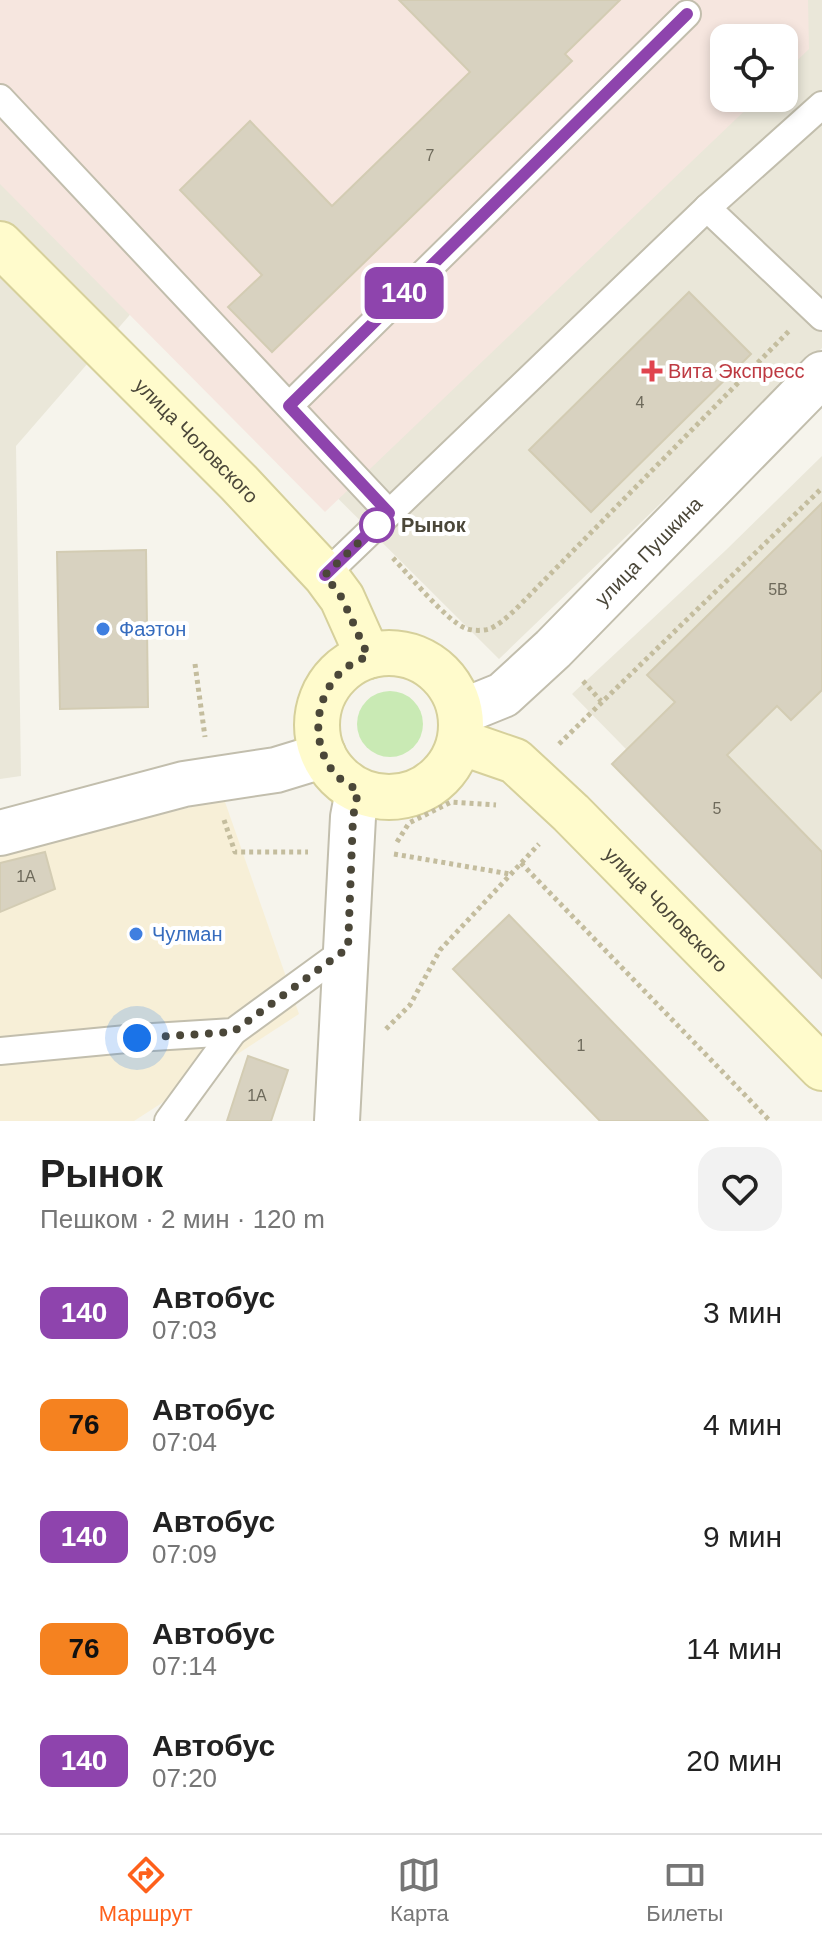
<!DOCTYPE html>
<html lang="ru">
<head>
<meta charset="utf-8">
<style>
  :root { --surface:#fff; --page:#f2f2f2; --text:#222; --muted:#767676; --line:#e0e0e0; --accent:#fe601b }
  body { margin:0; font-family:Arial,sans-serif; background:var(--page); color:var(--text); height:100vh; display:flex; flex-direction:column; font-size:30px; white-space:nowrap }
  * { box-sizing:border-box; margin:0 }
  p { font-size:26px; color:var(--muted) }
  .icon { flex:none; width:44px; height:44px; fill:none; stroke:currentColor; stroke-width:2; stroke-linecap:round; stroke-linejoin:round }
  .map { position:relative; height:1121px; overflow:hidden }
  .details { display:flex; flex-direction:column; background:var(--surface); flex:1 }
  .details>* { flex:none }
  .badge { padding:0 16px; border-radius:12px; font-size:28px; line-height:52px }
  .controls { position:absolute; left:710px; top:24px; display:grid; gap:16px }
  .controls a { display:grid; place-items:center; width:88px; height:88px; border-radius:16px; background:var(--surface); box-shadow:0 4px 12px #0003; font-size:40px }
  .you { position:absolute; width:40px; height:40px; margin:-20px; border:6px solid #fff; border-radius:50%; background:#1a73e8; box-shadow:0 0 0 12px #1a73e833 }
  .map>.badge { position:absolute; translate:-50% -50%; box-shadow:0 0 0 4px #fff }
  .round { display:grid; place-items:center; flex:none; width:84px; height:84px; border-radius:24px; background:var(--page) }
  .headline { display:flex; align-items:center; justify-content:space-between; height:136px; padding:0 40px }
  h1 { font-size:38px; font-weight:600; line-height:60px }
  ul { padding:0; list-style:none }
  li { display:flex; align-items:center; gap:24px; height:112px; padding:0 40px }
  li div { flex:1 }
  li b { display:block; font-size:30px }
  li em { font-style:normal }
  li .badge { min-width:88px; font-weight:700; text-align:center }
  .dock { display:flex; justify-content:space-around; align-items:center; height:112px; border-top:2px solid var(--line); background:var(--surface); font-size:22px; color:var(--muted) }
  .dock a { display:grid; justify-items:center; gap:4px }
  .dock .selected { color:var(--accent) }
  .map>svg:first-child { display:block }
</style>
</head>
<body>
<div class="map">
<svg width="822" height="1121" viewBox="0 0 822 1121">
  <rect width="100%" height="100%" fill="#f6f4ec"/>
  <g fill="#eae7d9" fill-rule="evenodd">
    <path d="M0,0h822v348l-323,311 -358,-357 -125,144 5,330 -21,3zM724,38h60v60h-60z"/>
    <path d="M822,456v493l-250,-255 154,-144z"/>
  </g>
  <path fill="#f7efd7" d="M224,799l75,215 -165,107h-134v-267z"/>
  <path fill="#f6e6df" d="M0,0h808l1,49 -25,24v-35h-60v60h34l-433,414 -325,-328z"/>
  <circle fill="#c9eab4" cx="390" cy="724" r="33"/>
  <g fill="#d8d2c0" stroke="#d3ccb3" stroke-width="2">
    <path d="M399,0h221l-55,54 7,7 -300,291 -44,-45 34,-32 -82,-85 70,-69 82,85 138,-134z"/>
    <path d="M689,292l62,62 -160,158 -62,-62z"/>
    <path d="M822,503v187l-31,30 -14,-14 -50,49 95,97v126l-210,-214 63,-62 -28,-27z"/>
    <path d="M146,550l2,157 -88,2 -3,-157z"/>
    <path d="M45,852l10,37 -55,23v-49z"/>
    <path d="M509,915l199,206h-108l-147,-152z"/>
    <path d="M248,1056l40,14 -17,51h-44z"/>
  </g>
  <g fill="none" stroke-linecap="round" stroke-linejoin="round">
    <defs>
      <g id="lane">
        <path d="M0,98l389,415"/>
        <path d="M707,208l115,109"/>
        <path d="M289,406l398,-392"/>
        <path d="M325,575l382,-367 115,-103"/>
        <path d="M0,1051l137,-13 96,-6 115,-84"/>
        <path d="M168,1121l65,-89"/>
      </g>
      <g id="street">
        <path id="s1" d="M461,712l42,-17 50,-46 269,-275"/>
        <path d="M0,833l184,-49 92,-14 36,-11 11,-5"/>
        <path d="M337,1121l16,-304 5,-26"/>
      </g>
      <g id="secondary">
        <path id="s2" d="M0,244l239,239 86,92 17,23 26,58"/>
        <circle cx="389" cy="725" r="72"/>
        <path id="s3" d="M460,742l55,19 56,52 251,255"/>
      </g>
    </defs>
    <use href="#lane" stroke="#c2bead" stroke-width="30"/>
    <use href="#street" stroke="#c2bead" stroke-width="48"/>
    <use href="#secondary" stroke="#d6d09b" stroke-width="48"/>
    <g stroke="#c4bd9e" stroke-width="5" stroke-dasharray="4 4" stroke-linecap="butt">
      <path d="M393,558c16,17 53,62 72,70 7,3 17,3 24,1 10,-4 18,-12 26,-19l275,-280"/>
      <path d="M195,664l10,73"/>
      <path d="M583,681l18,20"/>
      <path d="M559,744l263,-256"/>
      <path d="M224,820l11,32h73"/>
      <path d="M397,842l12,-19 42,-21 45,3"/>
      <path d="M394,854l116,20"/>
      <path d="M521,863l249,258"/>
      <path d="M386,1029l24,-24 30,-55 99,-106"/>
    </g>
    <use href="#lane" stroke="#fff" stroke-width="26"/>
    <use href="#street" stroke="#fff" stroke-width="44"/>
    <use href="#secondary" stroke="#fffbcc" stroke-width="44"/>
  </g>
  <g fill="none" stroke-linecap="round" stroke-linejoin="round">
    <defs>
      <path id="line" d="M325,575l64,-62 -100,-107 398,-392"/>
    </defs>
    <use href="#line" stroke="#fff" stroke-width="18"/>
    <use href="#line" stroke="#8e44ad" stroke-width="12"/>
    <path stroke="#4b4739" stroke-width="8" stroke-dasharray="0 14.4" d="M137,1038l96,-6 115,-84 5,-131 5,-26c-6,-5 -15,-9 -21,-15 -27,-29 -24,-77 4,-104 7,-7 19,-12 27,-16l-26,-58 -17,-23 52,-50"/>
  </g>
  <path fill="#e0444e" stroke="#fff" stroke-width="3" d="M648 359h8v8h8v8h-8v8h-8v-8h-8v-8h8z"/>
  <circle fill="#fff" stroke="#8e44ad" stroke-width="4" cx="377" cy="525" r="16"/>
  <g fill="#3f7fe0" stroke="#fff" stroke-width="3">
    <circle cx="103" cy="629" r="8"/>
    <circle cx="136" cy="934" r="8"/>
  </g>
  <g text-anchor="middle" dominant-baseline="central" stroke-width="8" stroke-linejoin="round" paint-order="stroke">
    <g font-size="16" fill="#6e6a5b">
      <text x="430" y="155">7</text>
      <text x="640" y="402">4</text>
      <text x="778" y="589">5В</text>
      <text x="717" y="808">5</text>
      <text x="26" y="876">1А</text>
      <text x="581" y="1045">1</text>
      <text x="257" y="1095">1А</text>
    </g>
    <g font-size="20" fill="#be3a42" stroke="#fff" text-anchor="start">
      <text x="668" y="371">Вита Экспресс</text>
    </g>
    <g font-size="20" fill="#4b4739" stroke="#fff">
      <text stroke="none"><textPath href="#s2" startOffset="278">улица Чоловского</textPath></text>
      <text stroke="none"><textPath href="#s1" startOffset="250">улица Пушкина</textPath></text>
      <text stroke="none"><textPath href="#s3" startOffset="270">улица Чоловского</textPath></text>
    </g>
    <g font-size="20" font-weight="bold" fill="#4b4739" stroke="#fff" text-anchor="start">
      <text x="401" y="525">Рынок</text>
    </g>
    <g font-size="20" fill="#366cbe" stroke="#fff" text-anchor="start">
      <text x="119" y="629">Фаэтон</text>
      <text x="152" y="934">Чулман</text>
    </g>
  </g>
</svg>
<div class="controls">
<a><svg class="icon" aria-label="locate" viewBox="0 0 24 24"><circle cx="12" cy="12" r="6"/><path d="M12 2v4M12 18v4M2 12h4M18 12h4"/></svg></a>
</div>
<div class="you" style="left:137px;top:1038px"></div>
<b class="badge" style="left:404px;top:293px;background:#8e44ad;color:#fff">140</b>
</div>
<section class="details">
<div class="headline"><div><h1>Рынок</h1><p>Пешком · 2 мин · 120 m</p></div><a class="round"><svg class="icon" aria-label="heart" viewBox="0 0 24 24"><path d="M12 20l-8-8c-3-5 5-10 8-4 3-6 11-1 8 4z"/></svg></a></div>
<ul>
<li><span class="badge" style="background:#8e44ad;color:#fff">140</span><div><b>Автобус</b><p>07:03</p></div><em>3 мин</em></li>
<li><span class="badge" style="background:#f58220;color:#111">76</span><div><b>Автобус</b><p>07:04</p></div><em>4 мин</em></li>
<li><span class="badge" style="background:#8e44ad;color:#fff">140</span><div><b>Автобус</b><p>07:09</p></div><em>9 мин</em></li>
<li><span class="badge" style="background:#f58220;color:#111">76</span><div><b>Автобус</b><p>07:14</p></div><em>14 мин</em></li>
<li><span class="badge" style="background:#8e44ad;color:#fff">140</span><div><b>Автобус</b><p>07:20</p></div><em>20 мин</em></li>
</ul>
</section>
<nav class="dock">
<a class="selected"><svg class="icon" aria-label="directions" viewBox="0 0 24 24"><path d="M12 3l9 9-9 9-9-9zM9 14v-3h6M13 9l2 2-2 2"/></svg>Маршрут</a>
<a><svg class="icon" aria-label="map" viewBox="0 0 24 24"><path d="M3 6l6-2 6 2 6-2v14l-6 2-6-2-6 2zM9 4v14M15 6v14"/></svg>Карта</a>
<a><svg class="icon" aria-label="tickets" viewBox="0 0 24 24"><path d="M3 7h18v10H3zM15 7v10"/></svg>Билеты</a>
</nav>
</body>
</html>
